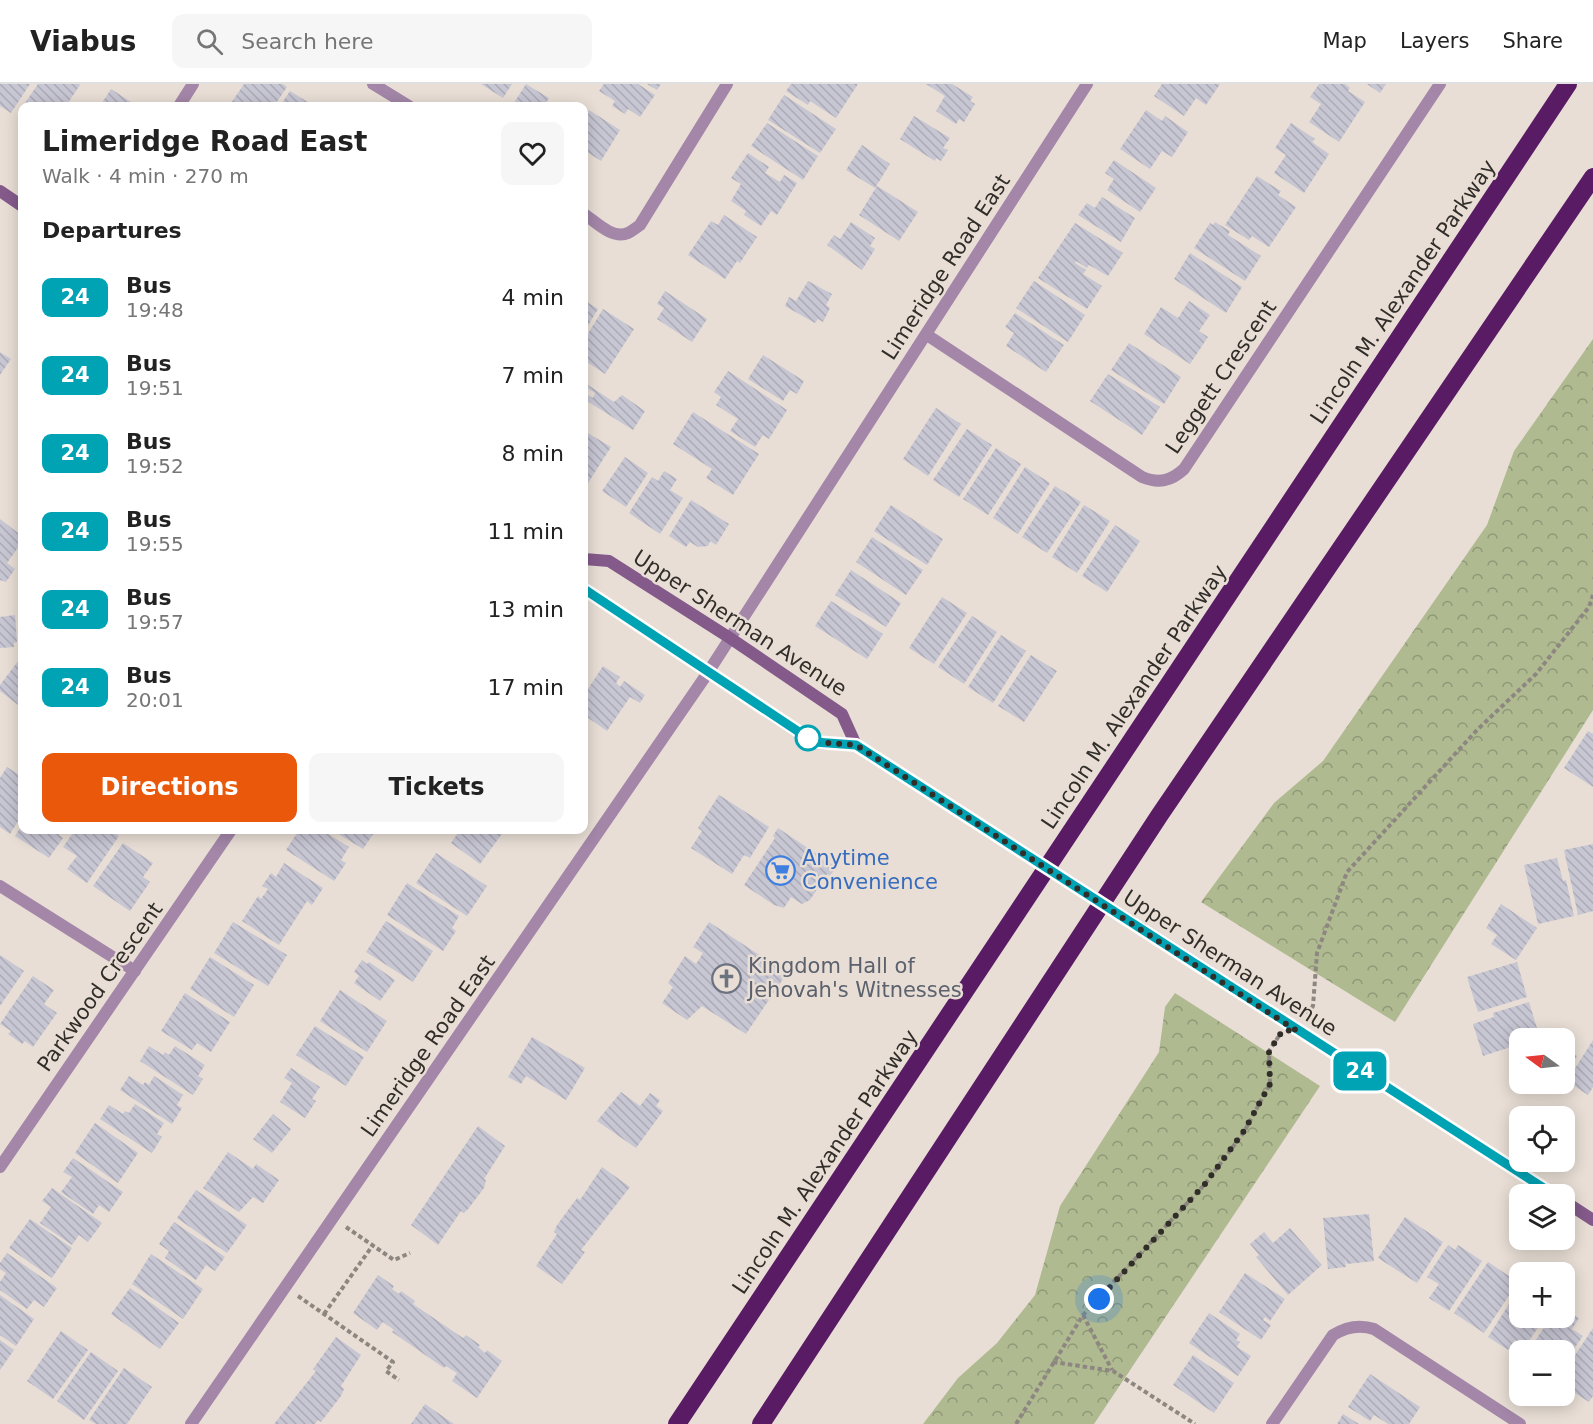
<!DOCTYPE html>
<html lang="en">
<head>
<meta charset="utf-8">
<style>
  :root { --surface:#fff; --page:#f6f6f6; --text:#222; --muted:#767676; --line:#e0e0e0; --accent:#ea580c }
  body { margin:0; font-family:"DejaVu Sans",sans-serif; background:var(--page); color:var(--text); height:100vh; display:flex; flex-direction:column; font-size:22px; white-space:nowrap }
  * { box-sizing:border-box; margin:0 }
  p { font-size:20px; color:var(--muted) }
  .icon { flex:none; width:33px; height:33px; fill:none; stroke:currentColor; stroke-width:2; stroke-linecap:round; stroke-linejoin:round }
  .map { position:relative; flex:1; overflow:hidden }
  .drawer { position:absolute; left:18px; top:18px; width:570px; height:732px; display:flex; flex-direction:column; background:var(--surface); border-radius:12px; box-shadow:0 3px 15px #0003 }
  .drawer>* { flex:none }
  .badge { padding:0 12px; border-radius:9px; font-size:21px; line-height:39px }
  .needle { width:39px; rotate:285deg }
  .buttons { position:absolute; left:1509px; top:944px; display:grid; gap:12px }
  .buttons a { display:grid; place-items:center; width:66px; height:66px; border-radius:12px; background:var(--surface); box-shadow:0 3px 15px #0003; font-size:30px }
  .you { position:absolute; width:30px; height:30px; margin:-15px; border:4px solid #fff; border-radius:50%; background:#1a73e8; box-shadow:0 0 0 9px #1a73e833 }
  .map>.badge { position:absolute; translate:-50% -50%; box-shadow:0 0 0 3px #fff }
  h2 { padding:0 24px; font-size:22px; line-height:54px }
  .round { display:grid; place-items:center; flex:none; width:63px; height:63px; border-radius:12px; background:var(--page) }
  .headline { display:flex; align-items:center; justify-content:space-between; height:102px; padding:0 24px }
  h1 { font-size:28px; font-weight:800; line-height:45px }
  .button { display:flex; gap:12px; margin-top:auto; padding:12px 24px }
  .button a { flex:1; height:69px; border-radius:12px; background:var(--accent); color:#fff; font-size:24px; font-weight:800; line-height:69px; text-align:center }
  .button a+a { background:var(--page); color:var(--text) }
  ul { padding:0; list-style:none }
  li { display:flex; align-items:center; gap:18px; height:78px; padding:0 24px }
  li div { flex:1 }
  li b { display:block; font-size:22px }
  li em { font-style:normal }
  li .badge { min-width:66px; font-weight:700; text-align:center }
  header { display:flex; align-items:center; gap:36px; box-sizing:border-box; height:84px; padding:0 30px; background:var(--surface); border-bottom:2px solid var(--line) }
  header strong { font-size:28px }
  nav { display:flex; gap:33px; margin-inline-start:auto; font-size:21px }
  .search { width:420px; height:54px; background:var(--page); display:flex; align-items:center; gap:15px; box-sizing:border-box; padding:0 21px; border-radius:12px; color:var(--muted); font-size:22px }
  .map>svg:first-child { display:block }
</style>
</head>
<body>
<header>
<strong>Viabus</strong>
<div class="search"><svg class="icon" aria-label="search" viewBox="0 0 24 24"><circle cx="10" cy="10" r="6"/><path d="M15 15l6 6"/></svg>Search here</div>
<nav><a>Map</a><a>Layers</a><a>Share</a></nav>
</header>
<div class="map">
<svg width="1593" height="1340" viewBox="0 0 1593 1340">
  <defs>
    <pattern id="park-crowns" width="20" height="18" patternUnits="userSpaceOnUse" patternTransform="scale(1.5)"><rect width="20" height="18" fill="#afba91"/><path d="M2 6a3 3 0 1 1 6 0M12 15a3 3 0 1 1 6 0" fill="none" stroke="#8f9876"/></pattern>
    <pattern id="building-back-hatch" width="6" height="6" patternUnits="userSpaceOnUse" patternTransform="scale(1.5)"><rect width="6" height="6" fill="#c7c6d3"/><path d="M-1 5l2 2M0 0l6 6M5-1l2 2" fill="none" stroke="#abaab5"/></pattern>
  </defs>
  <rect width="100%" height="100%" fill="#e8ded5"/>
  <g fill="url(#park-crowns)">
    <path d="M1593,255v371l-198,312 -194,-120 73,-99 49,-42 164,-236 27,-74z"/>
    <path d="M1175,909l145,93 -226,338h-171l35,-46 39,-35 38,-48 25,-89 99,-154 6,-45z"/>
  </g>
  <g fill="url(#building-back-hatch)">
    <path d="M0,0h30l-19,29 -11,-7z"/>
    <path d="M38,0h41l1,1 -14,21h-43z"/>
    <path d="M244,0h39l4,3 -13,19h-45z"/>
    <path d="M481,0h31l-9,14z"/>
    <path d="M526,0l23,14 -5,8h-32z"/>
    <path d="M604,0h34l17,11 -15,22 -12,-8 -3,5 -13,-8 3,-5 -16,-10z"/>
    <path d="M647,0h14l-4,6z"/>
    <path d="M791,0h67l-22,34 -26,-17 -2,4 -22,-14z"/>
    <path d="M926,0h26l21,13 -3,4 5,3 -11,18 -5,-3 -3,5 -20,-13 9,-15z"/>
    <path d="M1162,0h58l-14,21 -10,-7 -12,18 -30,-20z"/>
    <path d="M1319,0h26l5,4 -2,3 17,11 -26,40 -30,-20 12,-18 -11,-7z"/>
    <path d="M1367,0h19l-6,9z"/>
    <path d="M111,5l20,13 -2,4h-29z"/>
    <path d="M290,7l24,15h-34z"/>
    <path d="M784,11l52,34 -16,24 -52,-33z"/>
    <path d="M589,26l31,20 -19,31 -17,-11v-32z"/>
    <path d="M1146,26l16,11 3,-5 23,16 -16,25 -10,-6 -12,18 -30,-20z"/>
    <path d="M914,32l36,22 -7,10 5,2 -7,11 -5,-3 -1,3 -35,-22z"/>
    <path d="M767,39l51,33 -15,24 -52,-34z"/>
    <path d="M1291,39l24,16 -3,3 17,12 -25,39 -30,-20 12,-18 -11,-7z"/>
    <path d="M862,61l28,19 -15,24 -29,-18z"/>
    <path d="M748,69l21,14 -4,6 15,9 4,-7 13,8 -20,32 -6,-4 -10,15 -17,-11 2,-4 -15,-10 10,-17 -10,-6z"/>
    <path d="M1114,76l42,28 -16,24 -33,-22 7,-11 -9,-6z"/>
    <path d="M1257,92l24,15 -3,4 18,12 -27,40 -17,-11 -3,4 -24,-15z"/>
    <path d="M877,102l41,26 -19,29 -40,-26z"/>
    <path d="M1102,113l33,21 -14,24 -43,-27 9,-12 8,5z"/>
    <path d="M724,131l33,22 -17,26 -3,-2 -12,18 -37,-24 23,-34 7,4z"/>
    <path d="M851,138l24,16 -5,8 5,3 -13,21 -35,-25 7,-10 6,4z"/>
    <path d="M1215,138l15,9 -2,4 33,21 -16,25 -51,-33 16,-25 3,2z"/>
    <path d="M1075,139l48,30 -15,23 -19,-11 -2,3 -11,-7 -1,2 11,7 -3,4 19,12 -15,23 -49,-31z"/>
    <path d="M1190,169l52,34 -16,26 -52,-34z"/>
    <path d="M808,197l24,13 -6,11 4,3 -7,14 -5,-3 -3,4 -30,-17 4,-9 7,4z"/>
    <path d="M1034,197l51,34 -17,27 -52,-34z"/>
    <path d="M665,207l42,28 -15,23 -35,-23 7,-11 -7,-4z"/>
    <path d="M584,216l14,9 -14,23z"/>
    <path d="M1189,217l21,14 -11,16 9,6 -18,27 -46,-30 17,-27 17,11z"/>
    <path d="M603,225l31,20 -29,45 -21,-14v-20z"/>
    <path d="M1015,229l49,32 -18,27 -40,-26 8,-13 -9,-6z"/>
    <path d="M1129,259l52,34 -17,27 -53,-34z"/>
    <path d="M0,268l11,7 -11,16z"/>
    <path d="M763,271l41,26 -7,13 -7,-4 -7,11 -35,-22z"/>
    <path d="M728,287l59,39 -18,29 -6,-4 -8,12 -25,-16 8,-12 -22,-14 5,-8 -7,-5z"/>
    <path d="M1108,290l52,33 -18,28 -52,-34z"/>
    <path d="M588,301l26,17 8,-7 23,16 -12,19 -46,-29 -3,6 2,-13 7,4 2,-5 -8,-5z"/>
    <path d="M936,324l25,16 -33,52 -25,-17z"/>
    <path d="M693,328l66,42 -26,41 -27,-17 6,-9 -39,-25z"/>
    <path d="M967,345l25,16 -33,52 -26,-17z"/>
    <path d="M586,348l25,15 -23,36 -4,-3v-44z"/>
    <path d="M996,364l25,16 -33,51 -25,-16z"/>
    <path d="M625,373l23,16 -22,34 -24,-16z"/>
    <path d="M1025,383l25,16 -32,51 -25,-16z"/>
    <path d="M664,387l13,8 -7,11 13,8 -23,36 -31,-21 23,-36 6,4z"/>
    <path d="M22,401v14l-4,-12z"/>
    <path d="M1055,402l26,16 -34,51 -25,-16z"/>
    <path d="M691,416l38,24 -13,21 -6,-4 -2,5 -10,1 -8,-5 -4,5 -17,-11z"/>
    <path d="M891,421l52,34 -16,26 -53,-34z"/>
    <path d="M1084,421l26,16 -33,52 -25,-16z"/>
    <path d="M0,435l22,17v6l-15,21 8,6 -9,13 -6,-2z"/>
    <path d="M1115,441l25,16 -33,51 -25,-16z"/>
    <path d="M872,453l51,33 -17,25 -50,-33z"/>
    <path d="M851,486l50,33 -15,24 -51,-32z"/>
    <path d="M942,513l25,16 -33,51 -25,-16z"/>
    <path d="M831,517l52,33 -16,25 -52,-33z"/>
    <path d="M15,531l2,27 -3,1v4l-14,1v-31z"/>
    <path d="M972,532l25,16 -33,52 -26,-17z"/>
    <path d="M1001,551l25,16 -33,52 -25,-16z"/>
    <path d="M1031,571l26,16 -33,51 -26,-16z"/>
    <path d="M22,572v52l-22,-17v-6z"/>
    <path d="M603,582l17,11 -4,6 4,4 4,-6 21,14 -5,8 -10,-6 -23,34 -23,-16v-20z"/>
    <path d="M1588,647l5,3v53l-29,-19z"/>
    <path d="M7,683l15,10v38l-12,19 -10,-7v-49z"/>
    <path d="M719,711l50,32 -19,31 -6,-3 -12,19 -41,-26 11,-17 -4,-3z"/>
    <path d="M22,741v5h39l-3,4 5,4 -14,20 -34,-22z"/>
    <path d="M778,744l58,39 -6,9 -3,-2 -17,26 -8,4 -11,-7 -7,11 -10,-3 -30,-20 31,-47 -2,-2z"/>
    <path d="M75,746h35l9,6 -32,47 -20,-14 10,-13 -14,-9z"/>
    <path d="M299,746h23l27,17 -8,13 5,3 -12,18 -48,-31z"/>
    <path d="M332,746h44l-13,19z"/>
    <path d="M460,746h42l2,1 -24,33 -29,-21z"/>
    <path d="M123,759l30,20 -10,14 7,5 -20,29 -37,-25z"/>
    <path d="M1593,760v67l-15,4 -14,-65z"/>
    <path d="M436,769l51,33 -20,30 -51,-33z"/>
    <path d="M1557,774l6,23 3,-1 8,36 -36,8 -14,-59z"/>
    <path d="M284,779l39,25 -11,17 -5,-4 -28,44 -37,-24 16,-25 3,3 7,-10 -6,-3 9,-13 5,4z"/>
    <path d="M407,799l52,33 -7,12 4,3 -13,20 -56,-36z"/>
    <path d="M1501,820l36,24 -21,32 -25,-16 6,-9 -11,-7z"/>
    <path d="M386,837l47,30 -20,31 -47,-30z"/>
    <path d="M233,838l54,33 -19,31 -54,-33z"/>
    <path d="M709,838l78,51 -41,61 -44,-28 -15,14 -25,-17 11,-16 -5,-4 17,-27 11,8 7,-11 -10,-6z"/>
    <path d="M0,871l24,16 -24,35z"/>
    <path d="M210,873l44,28 -20,32 -44,-28z"/>
    <path d="M362,876l5,4 2,-2 26,18 -15,21 -26,-18 5,-7 -5,-4z"/>
    <path d="M1517,878l10,35 -49,15 -11,-35z"/>
    <path d="M33,892l21,14 -10,14 13,9 -24,34 -8,-6 -3,3 -14,-10 3,-3 -11,-7z"/>
    <path d="M340,906l47,31 -20,31 -47,-31z"/>
    <path d="M185,909l45,29 -19,30 -14,-9 -5,7 -31,-19z"/>
    <path d="M1529,918l11,36h-20v6l-37,12 -10,-32 21,-7 -1,-4z"/>
    <path d="M315,942l49,31 -18,29 -50,-31z"/>
    <path d="M1548,948l9,6h-12z"/>
    <path d="M532,953l53,31 -19,32 -40,-24 -5,8 -13,-7z"/>
    <path d="M1593,956v47l-5,8 -21,-14z"/>
    <path d="M1564,959l6,3 -3,4 10,6 -13,19z"/>
    <path d="M149,962l14,9 2,-3 4,3 6,-9 30,19 -7,11 5,3 -10,16 -53,-34z"/>
    <path d="M291,984l29,19 -8,12 4,2 -11,17 -25,-16 12,-19 -8,-5z"/>
    <path d="M129,992l14,9 2,-3 4,3 5,-9 29,19 -6,10 5,3 -10,16 -52,-34z"/>
    <path d="M621,1008l19,14 10,-13 10,7 -4,6 7,5 -27,37 -39,-27z"/>
    <path d="M135,1020l29,19 -7,11 5,3 -10,16 -52,-34 9,-14 14,9 2,-3 4,2z"/>
    <path d="M273,1030l18,15 -19,24 -19,-14z"/>
    <path d="M95,1039l43,30 -20,30 -43,-30z"/>
    <path d="M478,1042l27,20 -21,33 2,1 -2,8 -15,20 -5,5 -3,-2 -23,34 -27,-20z"/>
    <path d="M228,1068l25,17 3,-5 23,16 -16,23 -10,-6 -14,15 -36,-24z"/>
    <path d="M73,1074l50,34 -14,20 -10,-7 -6,9 -32,-22 11,-15 -9,-5z"/>
    <path d="M602,1083l28,20 -49,63 4,2 -23,32 -26,-18 21,-32 -3,-2 3,-7 20,-27 3,2z"/>
    <path d="M52,1104l50,35 -14,19 -9,-7 -7,10 -32,-22 11,-16 -9,-6z"/>
    <path d="M196,1106l51,35 -20,28 -50,-35z"/>
    <path d="M1369,1130l5,47 -27,3 -2,-6 1,9 -18,2 -5,-51z"/>
    <path d="M1405,1133l38,25 -26,41 -39,-25z"/>
    <path d="M30,1135l42,29 -20,30 -43,-30z"/>
    <path d="M174,1138l51,35 -10,14 -9,-6 -10,15 -31,-22 4,-7 -10,-7z"/>
    <path d="M1290,1144l32,37 -34,30 -32,-38 3,-2 -9,-11 14,-12 9,11z"/>
    <path d="M1448,1161l7,5 3,-5 24,16 -33,50 -20,-13 10,-14 -12,-7z"/>
    <path d="M7,1169l50,35 -13,19 -10,-7 -7,9 -27,-19v-8l6,-9 -6,-4v-6z"/>
    <path d="M151,1170l52,35 -20,30 -51,-35z"/>
    <path d="M1488,1178l30,20 -34,51 -30,-20z"/>
    <path d="M1245,1189l40,26 -15,22 -5,-4 -2,3 8,5 -10,15 -42,-28z"/>
    <path d="M378,1191l16,11 -2,3 7,5 2,-3 14,10 -2,3 50,34 3,-3 14,10 -2,2 7,6 2,-3 15,11 -25,37 -25,-17 5,-8 -11,-7 -2,2 -52,-36 2,-2 -11,-8 -6,8 -24,-17z"/>
    <path d="M130,1204l49,35 -19,26 -49,-35z"/>
    <path d="M0,1211l34,24 -18,27 -16,-11z"/>
    <path d="M1520,1218v15h25l-20,30 -10,-7 -7,10 -20,-13 21,-33 6,5z"/>
    <path d="M1564,1225l15,9 -7,11 11,7 -19,27v-13h-35l22,-33h13z"/>
    <path d="M1209,1229l31,21 -4,6 4,2 -3,5 14,9 -13,20 -49,-33z"/>
    <path d="M1593,1244v68l-4,6 -25,-16v-14z"/>
    <path d="M61,1247l27,19 -35,49 -26,-18z"/>
    <path d="M336,1253l25,18 -20,31 3,3 -3,7 -20,26 -3,-2 -3,4h-41l42,-53 -3,-2z"/>
    <path d="M0,1256l14,10 -14,20z"/>
    <path d="M91,1268l27,19 -34,49 -27,-19z"/>
    <path d="M1193,1271l41,28 -20,30 -41,-28z"/>
    <path d="M124,1284l28,19 -25,37h-31l-7,-4z"/>
    <path d="M1370,1290l50,33 -11,17h-21l-14,-9 -4,6 -22,-14z"/>
    <path d="M425,1320l29,20h-43z"/>
    <path d="M1343,1330l16,10h-22z"/>
  </g>
  <g fill="none" stroke-linecap="round" stroke-linejoin="round">
    <g stroke="#8e8781" stroke-width="4" stroke-dasharray="4.5 3" stroke-linecap="butt">
      <path d="M1307,930l6,-8 4,-53 30,-81 130,-142 59,-56 53,-67 4,-12"/>
      <path d="M346,1143l48,33 16,-7"/>
      <path d="M298,1212l95,66 -7,9 13,9"/>
      <path d="M324,1230l49,-69"/>
      <path d="M1083,1231l29,55"/>
      <path d="M1053,1278l60,9 82,53"/>
      <path d="M1016,1340l67,-109 122,-131 39,-52 26,-48 -1,-33 10,-15"/>
    </g>
    <g stroke="#a386a8" stroke-width="12">
      <path d="M373,0l36,22"/>
      <path d="M179,22l14,-22"/>
      <path d="M584,130c11,7 28,26 44,19 2,-1 8,-5 12,-8l87,-141"/>
      <path d="M927,251l215,142c17,7 29,4 42,-8l256,-385"/>
      <path d="M0,802l135,85"/>
      <path d="M0,1083l231,-337"/>
      <path d="M191,1340l516,-750 380,-590"/>
      <path d="M1272,1340l61,-89c13,-8 26,-11 41,-6l146,95"/>
    </g>
    <g stroke="#845a8b" stroke-width="12">
      <path d="M0,107l22,15"/>
      <path d="M584,475l25,2 121,77 112,76 14,31"/>
      <path d="M584,505l230,154 42,2 125,80"/>
      <path d="M1151,850l402,260"/>
      <path d="M1564,1117l29,19"/>
    </g>
    <g stroke="#591c64" stroke-width="18">
      <path d="M677,1340l891,-1340"/>
      <path d="M761,1340l398,-608 434,-639"/>
    </g>
    <path stroke="#845a8b" stroke-width="12" d="M981,741l170,109"/>
  </g>
  <g fill="none" stroke-linecap="round" stroke-linejoin="round">
    <defs>
      <path id="line" d="M584,505l230,153 42,3 697,449"/>
    </defs>
    <use href="#line" stroke="#fff" stroke-width="14"/>
    <use href="#line" stroke="#00a3b4" stroke-width="9"/>
    <path stroke="#312d29" stroke-width="6" stroke-dasharray="0 10.8" d="M808,654l6,4 42,3 441,286 -14,-1 -14,21 1,33 -26,47 -39,53 -106,115"/>
  </g>
  <defs>
    <symbol id="supermarket-ring" viewBox="-11 -11 22 22"><circle r="9.5" fill="#e8ded5" stroke="#3f7fe0" stroke-width="1.5"/><path d="M-6-5.5h2.5l.6 2H6L4.5 2H-2.5L-4.4-4H-6ZM-1.5 3.2a1.3 1.3 0 1 0 .1 0ZM3 3.2a1.3 1.3 0 1 0 .1 0Z" fill="#3f7fe0"/></symbol>
    <symbol id="church-ring" viewBox="-11 -11 22 22"><circle r="9.5" fill="#e8ded5" stroke="#6b7280" stroke-width="1.5"/><path d="M-1.2-6h2.4v3.5h3.3v2.4h-3.3V6h-2.4V-.1h-3.3v-2.4h3.3Z" fill="#6b7280"/></symbol>
  </defs>
  <g fill-rule="evenodd">
    <use href="#supermarket-ring" x="764" y="770" width="33" height="33"/>
    <use href="#church-ring" x="710" y="878" width="33" height="33"/>
  </g>
  <circle fill="#fff" stroke="#00a3b4" stroke-width="3" cx="808" cy="654" r="12"/>
  <g text-anchor="middle" dominant-baseline="central" stroke-width="5" stroke-linejoin="round" paint-order="stroke">
    <g font-size="21" fill="#312d29" stroke="#e8ded5">
      <text transform="translate(946 183) rotate(-57)">Limeridge Road East</text>
      <text transform="translate(1403 208) rotate(-56)">Lincoln M. Alexander Parkway</text>
      <text transform="translate(1221 293) rotate(-56)">Leggett Crescent</text>
      <text transform="translate(740 539) rotate(33)">Upper Sherman Avenue</text>
      <text transform="translate(1134 613) rotate(-56)">Lincoln M. Alexander Parkway</text>
      <text transform="translate(1230 879) rotate(33)">Upper Sherman Avenue</text>
      <text transform="translate(100 903) rotate(-55)">Parkwood Crescent</text>
      <text transform="translate(428 962) rotate(-55)">Limeridge Road East</text>
      <text transform="translate(825 1078) rotate(-56)">Lincoln M. Alexander Parkway</text>
    </g>
    <g font-size="21" fill="#366cbe" stroke="#e8ded5" text-anchor="start">
      <text x="802" y="774">Anytime<tspan x="802" dy="24">Convenience</tspan></text>
    </g>
    <g font-size="21" fill="#5b616d" stroke="#e8ded5" text-anchor="start">
      <text x="748" y="882">Kingdom Hall of<tspan x="748" dy="24">Jehovah's Witnesses</tspan></text>
    </g>
  </g>
</svg>
<div class="buttons">
<a><svg class="needle" viewBox="-14 -14 28 28"><path d="M0-13l5 13h-10z" fill="#e53935"/><path d="M0 13l5-13h-10z" fill="#767676"/></svg></a>
<a><svg class="icon" aria-label="locate" viewBox="0 0 24 24"><circle cx="12" cy="12" r="6"/><path d="M12 2v4M12 18v4M2 12h4M18 12h4"/></svg></a>
<a><svg class="icon" aria-label="layers" viewBox="0 0 24 24"><path d="M12 4l9 5-9 5-9-5zM3 14l9 5 9-5"/></svg></a>
<a>+</a>
<a>−</a>
</div>
<div class="you" style="left:1099px;top:1215px"></div>
<b class="badge" style="left:1360px;top:987px;background:#00a3b4;color:#fff">24</b>
<section class="drawer">
<div class="headline"><div><h1>Limeridge Road East</h1><p>Walk · 4 min · 270 m</p></div><a class="round"><svg class="icon" aria-label="heart" viewBox="0 0 24 24"><path d="M12 20l-8-8c-3-5 5-10 8-4 3-6 11-1 8 4z"/></svg></a></div>
<h2>Departures</h2>
<ul>
<li><span class="badge" style="background:#00a3b4;color:#fff">24</span><div><b>Bus</b><p>19:48</p></div><em>4 min</em></li>
<li><span class="badge" style="background:#00a3b4;color:#fff">24</span><div><b>Bus</b><p>19:51</p></div><em>7 min</em></li>
<li><span class="badge" style="background:#00a3b4;color:#fff">24</span><div><b>Bus</b><p>19:52</p></div><em>8 min</em></li>
<li><span class="badge" style="background:#00a3b4;color:#fff">24</span><div><b>Bus</b><p>19:55</p></div><em>11 min</em></li>
<li><span class="badge" style="background:#00a3b4;color:#fff">24</span><div><b>Bus</b><p>19:57</p></div><em>13 min</em></li>
<li><span class="badge" style="background:#00a3b4;color:#fff">24</span><div><b>Bus</b><p>20:01</p></div><em>17 min</em></li>
</ul>
<div class="button"><a>Directions</a><a>Tickets</a></div>
</section>
</div>
</body>
</html>
